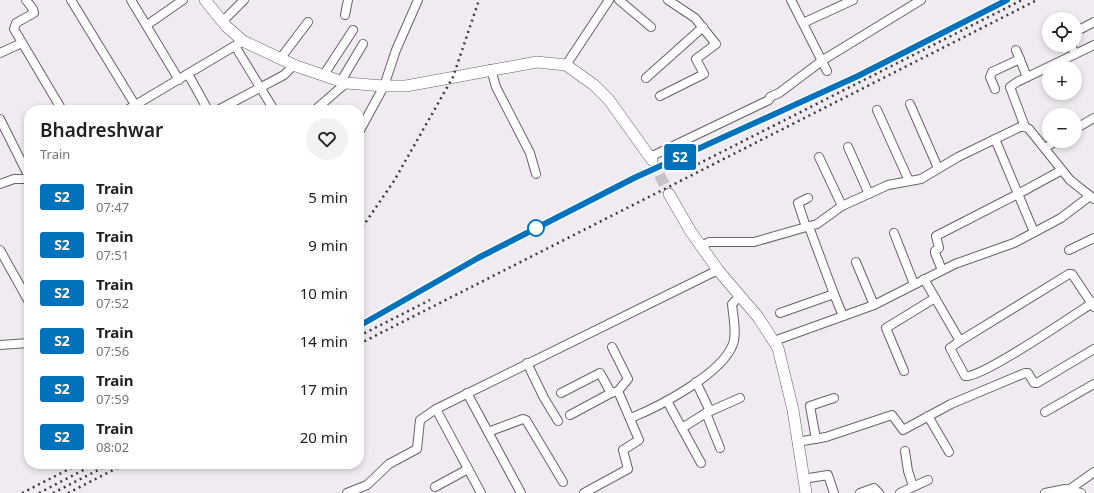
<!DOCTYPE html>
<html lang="en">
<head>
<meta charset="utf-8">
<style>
  :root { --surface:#fff; --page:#f2f2f2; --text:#202124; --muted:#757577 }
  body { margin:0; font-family:"Noto Sans",sans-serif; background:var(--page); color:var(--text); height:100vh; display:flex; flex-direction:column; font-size:15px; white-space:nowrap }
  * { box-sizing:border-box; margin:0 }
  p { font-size:13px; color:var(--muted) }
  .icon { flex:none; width:22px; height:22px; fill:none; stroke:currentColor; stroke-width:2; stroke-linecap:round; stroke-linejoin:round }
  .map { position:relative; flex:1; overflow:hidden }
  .side { position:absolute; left:24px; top:105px; width:340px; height:364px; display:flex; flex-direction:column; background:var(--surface); border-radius:16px; box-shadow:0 2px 6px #0003 }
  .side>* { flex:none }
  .badge { padding:0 8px; border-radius:3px; font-size:14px; line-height:26px }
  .buttons { position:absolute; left:1042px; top:12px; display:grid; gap:8px }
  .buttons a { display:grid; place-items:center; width:40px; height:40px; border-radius:50%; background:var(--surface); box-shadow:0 2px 6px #0003; font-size:20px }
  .map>.badge { position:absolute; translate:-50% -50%; box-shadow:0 0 0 2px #fff }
  .round { display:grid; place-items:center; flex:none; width:42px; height:42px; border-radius:21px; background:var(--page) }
  .headline { display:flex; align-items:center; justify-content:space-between; height:68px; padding:0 16px }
  h1 { font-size:19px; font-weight:600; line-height:30px }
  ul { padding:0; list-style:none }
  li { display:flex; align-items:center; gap:12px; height:48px; padding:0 16px }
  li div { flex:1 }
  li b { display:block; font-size:15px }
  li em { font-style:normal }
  li .badge { min-width:44px; font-weight:700; text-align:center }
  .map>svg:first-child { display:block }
</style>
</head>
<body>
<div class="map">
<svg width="1094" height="493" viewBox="0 0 1094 493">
  <rect width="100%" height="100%" fill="#f0eaf1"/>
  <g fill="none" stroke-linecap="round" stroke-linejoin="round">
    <path stroke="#c7c2c8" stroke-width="11" stroke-dasharray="11 5.5" stroke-linecap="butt" d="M652,160l17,34"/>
    <defs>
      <g id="street">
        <path d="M26,0l7,9 1,4 -18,10 -2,6 48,81"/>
        <path d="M71,0l66,108"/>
        <path d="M131,0l48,80"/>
        <path d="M619,0l32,27"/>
        <path d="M791,0l36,71"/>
        <path d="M345,15l3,-15"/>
        <path d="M222,22l22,-22"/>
        <path d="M803,23l50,-23"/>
        <path d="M147,25l36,-25"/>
        <path d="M1075,32l19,-10"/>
        <path d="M1071,45l4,9"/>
        <path d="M235,46l39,64"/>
        <path d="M1016,50l11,27"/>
        <path d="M0,53l22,-10"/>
        <path d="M280,59l28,-37"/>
        <path d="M566,65l43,-65"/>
        <path d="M491,69l5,18 34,66 6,21"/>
        <path d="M188,74l20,36"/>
        <path d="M323,76l30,-46"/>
        <path d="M646,78l57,-51"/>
        <path d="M341,81l22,-37"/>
        <path d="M995,89l-5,-12 2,-5 28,-13"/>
        <path d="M660,96l44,-22 -8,-15 20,-15 -21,-26 -27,-18"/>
        <path d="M910,104l28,64"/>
        <path d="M127,110l116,-69"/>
        <path d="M218,110l66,-35 10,-10"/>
        <path d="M315,110l31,-27"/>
        <path d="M877,110l32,71"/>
        <path d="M0,119l29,58"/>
        <path d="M1025,127l-15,-40 7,-5 77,-37"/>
        <path d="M1075,129l19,-11"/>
        <path d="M359,132l25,-46 12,-36 22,-50"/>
        <path d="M995,139l39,93"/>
        <path d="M848,147l21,47"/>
        <path d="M1045,148l11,-7"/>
        <path d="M650,157l119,-57 1,-3 9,-4 44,-33 98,-60"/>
        <path d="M819,157l23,49"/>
        <path d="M0,184l14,-5h15"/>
        <path d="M806,227l-8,-24 10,-5"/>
        <path d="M809,227l25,67"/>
        <path d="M894,233l20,51"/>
        <path d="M701,246l8,-4h45l63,-18 25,-18 46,-21 33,-6 37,-22 62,-30h5l4,2 41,51 24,19"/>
        <path d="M0,250l29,52"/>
        <path d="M1069,250l25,-12"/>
        <path d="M856,262l18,43"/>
        <path d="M942,270l-7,-17v-2l4,-3 -3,-12 82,-42 44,-24"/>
        <path d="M924,279l36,62 109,-67h3l22,33"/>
        <path d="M780,313l54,-19 9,22"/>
        <path d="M774,341l100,-36 81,-41 59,-21 47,-25 29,-22"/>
        <path d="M960,341l-10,7 15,28c16,3 110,-62 129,-74"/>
        <path d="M0,345l29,-2"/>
        <path d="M527,363l17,35 14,23"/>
        <path d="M904,371l-18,-43 49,-30"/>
        <path d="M696,382l14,29"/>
        <path d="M467,393l54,100"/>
        <path d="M561,393l39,-20 11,20 7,-2"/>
        <path d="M667,401l34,62"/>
        <path d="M436,409l45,84"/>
        <path d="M1045,412l49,-28"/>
        <path d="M706,413l14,35"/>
        <path d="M570,415l41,-22"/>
        <path d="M928,416l21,36"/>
        <path d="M631,418c29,-12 91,-44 102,-74 4,-11 0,-28 -1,-40l8,-8"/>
        <path d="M682,428l24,-15 34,-15"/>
        <path d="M488,432l35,-13 3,1 37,62"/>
        <path d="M816,439l-6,-33 24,-8"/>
        <path d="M797,442l29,-5 66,-22 11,15 48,-26 74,-31h3l6,10h3l57,-34"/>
        <path d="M905,451l3,20 5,15"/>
        <path d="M803,479l25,-4 6,18"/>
        <path d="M435,487l33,-18"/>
        <path d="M1070,489l24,-17"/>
        <path d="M347,493l20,-8 22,-21 28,-15 3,-29 16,-11 282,-139"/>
        <path d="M584,493l44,-24 -5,-19 16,-10 -21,-49 10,-12 -16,-32"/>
        <path d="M860,493l14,-5 5,5"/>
        <path d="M900,493l28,-13"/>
        <path d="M1045,493l20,-4 16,4"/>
      </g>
      <g id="secondary">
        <path d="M205,0l21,26 17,15 53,25 50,17 38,3h22l131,-24 29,3 28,20 15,15 43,60"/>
        <path d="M669,194l22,38 27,38 40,47 20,31 15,62 13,83"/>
      </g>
    </defs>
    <use href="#street" stroke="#676268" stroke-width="10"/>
    <use href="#secondary" stroke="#676268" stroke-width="12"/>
    <use href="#street" stroke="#fff" stroke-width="8"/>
    <use href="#secondary" stroke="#fff" stroke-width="11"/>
    <g stroke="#3b383c" stroke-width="2.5" stroke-dasharray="2 4" stroke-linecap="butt">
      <path d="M698,164l324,-164"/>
      <path d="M359,232l35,-51 59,-104 26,-77"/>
      <path d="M359,326l118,-68 157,-80 224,-102 149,-76"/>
      <path d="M359,336l71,-36"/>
      <path d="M359,344l678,-344"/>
      <path d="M22,493l57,-29"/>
      <path d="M39,493l56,-29"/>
      <path d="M53,493l57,-29"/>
      <path d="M68,493l57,-29"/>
    </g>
  </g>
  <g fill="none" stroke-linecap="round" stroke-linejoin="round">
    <defs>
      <path id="line" d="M359,326l119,-68 156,-80 224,-102 149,-76"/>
    </defs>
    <use href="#line" stroke="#fff" stroke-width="9"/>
    <use href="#line" stroke="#0072bc" stroke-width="6"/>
  </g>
  <circle fill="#fff" stroke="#0072bc" stroke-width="2" cx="536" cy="228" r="8"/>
</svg>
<div class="buttons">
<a><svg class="icon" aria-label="locate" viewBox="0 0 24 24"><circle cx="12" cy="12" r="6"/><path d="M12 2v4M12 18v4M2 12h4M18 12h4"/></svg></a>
<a>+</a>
<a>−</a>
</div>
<b class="badge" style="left:680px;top:157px;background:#0072bc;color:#fff">S2</b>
<section class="side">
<div class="headline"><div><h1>Bhadreshwar</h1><p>Train</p></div><a class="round"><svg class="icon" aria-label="heart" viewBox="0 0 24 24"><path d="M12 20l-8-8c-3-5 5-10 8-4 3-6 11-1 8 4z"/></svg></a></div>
<ul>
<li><span class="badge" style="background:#0072bc;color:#fff">S2</span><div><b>Train</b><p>07:47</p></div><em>5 min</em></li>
<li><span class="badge" style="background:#0072bc;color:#fff">S2</span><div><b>Train</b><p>07:51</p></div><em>9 min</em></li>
<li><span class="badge" style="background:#0072bc;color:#fff">S2</span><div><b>Train</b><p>07:52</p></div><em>10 min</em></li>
<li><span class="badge" style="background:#0072bc;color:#fff">S2</span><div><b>Train</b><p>07:56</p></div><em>14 min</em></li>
<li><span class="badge" style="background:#0072bc;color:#fff">S2</span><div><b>Train</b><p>07:59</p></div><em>17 min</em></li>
<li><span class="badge" style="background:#0072bc;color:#fff">S2</span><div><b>Train</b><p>08:02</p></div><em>20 min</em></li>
</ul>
</section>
</div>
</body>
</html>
